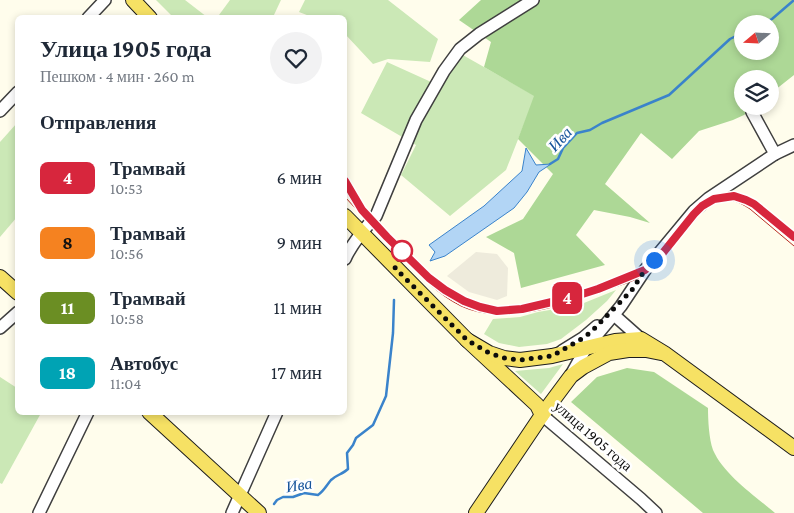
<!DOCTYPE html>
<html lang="ru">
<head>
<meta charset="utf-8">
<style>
  :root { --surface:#fff; --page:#f2f2f3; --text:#1f2937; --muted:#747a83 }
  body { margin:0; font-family:"Crimson Pro",serif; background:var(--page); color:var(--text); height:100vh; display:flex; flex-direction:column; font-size:19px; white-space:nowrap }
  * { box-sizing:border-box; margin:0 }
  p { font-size:16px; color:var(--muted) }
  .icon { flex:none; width:28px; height:28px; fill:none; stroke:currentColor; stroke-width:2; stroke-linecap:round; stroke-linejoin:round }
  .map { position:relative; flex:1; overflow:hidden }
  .side { position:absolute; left:15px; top:15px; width:332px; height:400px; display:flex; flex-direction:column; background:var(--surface); border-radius:8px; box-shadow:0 2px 8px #0003 }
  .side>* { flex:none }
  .badge { padding:0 10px; border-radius:8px; font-size:18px; line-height:32px }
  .needle { width:32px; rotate:251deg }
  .tools { position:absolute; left:734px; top:15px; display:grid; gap:10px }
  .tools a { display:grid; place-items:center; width:45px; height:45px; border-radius:50%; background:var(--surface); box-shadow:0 2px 8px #0003; font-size:25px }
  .you { position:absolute; width:25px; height:25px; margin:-12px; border:4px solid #fff; border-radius:50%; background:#1a73e8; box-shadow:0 0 0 8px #1a73e833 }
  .map>.badge { position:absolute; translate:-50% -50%; box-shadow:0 0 0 2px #fff }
  h2 { padding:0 25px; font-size:19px; line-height:45px }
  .round { display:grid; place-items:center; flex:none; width:52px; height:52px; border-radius:26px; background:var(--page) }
  .overview { display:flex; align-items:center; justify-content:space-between; height:85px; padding:0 25px }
  h1 { font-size:24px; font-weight:700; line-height:38px }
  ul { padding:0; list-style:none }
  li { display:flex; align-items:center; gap:15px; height:65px; padding:0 25px }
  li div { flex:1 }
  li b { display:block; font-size:19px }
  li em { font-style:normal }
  li .badge { min-width:55px; font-weight:700; text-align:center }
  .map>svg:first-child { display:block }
</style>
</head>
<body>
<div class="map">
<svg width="794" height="513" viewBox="0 0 794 513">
  <rect width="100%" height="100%" fill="#fffdec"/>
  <g fill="#cbe8b6">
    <path d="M156,0h29l22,17h-34z"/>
    <path d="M230,0h51l-8,17h-52l-2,-2z"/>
    <path d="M305,0h83l50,39 -8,23 -42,-3 -15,5 -28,-30v-16l-33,-1 -13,-5z"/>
    <path d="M461,54l74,42 -29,74 -56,46 -49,-41 15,-30 -55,-32 26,-51 53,24z"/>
    <path d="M17,123v94l-17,20v-95z"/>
    <path d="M616,290l-9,11 -21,19 -25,19 -14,5 -28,3 -20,-4 -15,-9 9,-15 27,-2 18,-5 41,-7z"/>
    <path d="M563,364l-22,30 -26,-23 34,-3z"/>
    <path d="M0,377l17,11 1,24 23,1 -39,71 -2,-1z"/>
  </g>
  <g fill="#add896" fill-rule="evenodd">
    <path d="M481,0h313v75l-24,19v-15h-28v27h13l-11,9 -11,5 -34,11 -27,28 -31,-26 -36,51 45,39 -20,-6 -36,-7 -18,25 29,30 -84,23 -7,-35 -28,-16 37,-18 30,-45 -35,-35 16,-43 -50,-29 7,-25 -32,-22zM742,24h28v27h-28z"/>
    <path d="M627,368l27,4 54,36c0,12 1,31 5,42 11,25 41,45 62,63h-72l-132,-111 26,-25z"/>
  </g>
  <path fill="#eeebdc" d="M476,252l21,2 11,14 -1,28 -10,4 -28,-8 -22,-16z"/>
  <path fill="#b2d5f5" stroke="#3a83cb" d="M526,148l10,17 15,-1 -12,8 -12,20 -13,16 -69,48 -15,5 5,-9 -6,-7 55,-39 38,-35z"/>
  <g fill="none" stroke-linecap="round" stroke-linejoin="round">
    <g stroke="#3a83cb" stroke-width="2.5">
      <path d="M762,24l10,-5 22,-19"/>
      <path d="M550,164l8,-5 5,-11 14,-15 13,-3 12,-7 67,-28 61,-56 12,-6"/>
      <path d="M274,504l3,-4 6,-3h10l11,-4 14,2c6,-4 8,-9 13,-15 5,-5 12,-6 17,-11l-1,-16 6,-8 3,-7 17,-13 13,-29 7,-63 1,-33"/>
    </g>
    <defs>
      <g id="minor">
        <path d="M88,18l17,-18"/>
        <path d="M0,111l18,-19"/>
        <path d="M752,112l23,42"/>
        <path d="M345,259c6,-14 21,-32 31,-43l40,-96 28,-49 16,-22 19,-15 54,-34"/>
        <path d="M614,315l27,24"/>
        <path d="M0,328l18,-16"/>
        <path d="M562,351l21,-13 14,-12"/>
        <path d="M571,375l15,-27 35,-42 24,-36 49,-59 15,-13 66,-44 19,-9"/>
        <path d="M542,415l99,84 15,14"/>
        <path d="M39,513l49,-101"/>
        <path d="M232,513l45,-101"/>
      </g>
      <g id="major">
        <path d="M133,0l17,18"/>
        <path d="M345,216l122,124 70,65 5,10"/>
        <path d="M0,277l18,16"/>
        <path d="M467,340l22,13 15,5 16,2 32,-4 63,-15 26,-2 23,14 130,95"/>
        <path d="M149,412l110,101"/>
        <path d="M476,513l66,-98 29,-39 12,-9 26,-14 19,-3h18l15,3"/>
      </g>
    </defs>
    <use href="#minor" stroke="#3f3f3f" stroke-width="14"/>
    <use href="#major" stroke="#1d1d1d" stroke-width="16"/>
    <use href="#minor" stroke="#fff" stroke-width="11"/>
    <use href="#major" stroke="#f6e164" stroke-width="14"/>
    <g stroke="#b92e27" stroke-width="1">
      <path d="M345,181l14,25"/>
      <path d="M345,197c18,20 37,39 55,58 18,19 37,39 61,51 43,20 103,-1 144,-16 13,-4 31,-9 42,-17 26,-18 47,-77 83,-73 7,1 14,5 20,9l44,37"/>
    </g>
  </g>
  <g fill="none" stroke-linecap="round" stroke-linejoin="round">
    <defs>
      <path id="line" d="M345,181l17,29 25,27 42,41 16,12 19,11 16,6 17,4 25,-2 51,-12 25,-8 47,-19 13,-11 36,-45 8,-8 12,-7 20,-3 12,4 8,4 40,33"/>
    </defs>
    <use href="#line" stroke="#fff" stroke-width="11"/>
    <use href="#line" stroke="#d7263d" stroke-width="8"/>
    <path stroke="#0c0c0c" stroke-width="5" stroke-dasharray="0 9" d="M402,251l-7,17 72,72 22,13 15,5 16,2 32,-4 31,-18 8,-6 41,-42 13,-20 9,-10"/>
  </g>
  <circle fill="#fff" stroke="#d7263d" stroke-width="2.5" cx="402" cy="251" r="10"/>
  <g text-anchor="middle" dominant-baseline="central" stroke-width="5" stroke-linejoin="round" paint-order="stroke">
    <g font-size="15" fill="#0c0c0c" stroke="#fff">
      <text transform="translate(593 436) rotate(41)">улица 1905 года</text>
    </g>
    <g font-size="16" font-style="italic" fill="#18559b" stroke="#fff">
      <text transform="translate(560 139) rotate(-47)">Ива</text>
      <text transform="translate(299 485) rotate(-9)">Ива</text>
    </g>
  </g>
</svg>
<div class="tools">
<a><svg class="needle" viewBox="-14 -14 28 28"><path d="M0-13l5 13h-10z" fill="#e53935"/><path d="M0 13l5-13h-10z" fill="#747a83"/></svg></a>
<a><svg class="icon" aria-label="layers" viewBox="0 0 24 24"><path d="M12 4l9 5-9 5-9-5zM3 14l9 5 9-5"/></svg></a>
</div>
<div class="you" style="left:654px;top:260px"></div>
<b class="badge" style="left:567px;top:298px;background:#d7263d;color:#fff">4</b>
<section class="side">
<div class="overview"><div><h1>Улица 1905 года</h1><p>Пешком · 4 мин · 260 m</p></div><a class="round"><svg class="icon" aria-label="heart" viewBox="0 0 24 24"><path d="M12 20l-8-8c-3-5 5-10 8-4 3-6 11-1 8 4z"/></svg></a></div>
<h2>Отправления</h2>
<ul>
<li><span class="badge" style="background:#d7263d;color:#fff">4</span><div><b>Трамвай</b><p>10:53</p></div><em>6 мин</em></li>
<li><span class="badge" style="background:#f58220;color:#111">8</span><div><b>Трамвай</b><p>10:56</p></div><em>9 мин</em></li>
<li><span class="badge" style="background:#6b8e23;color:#fff">11</span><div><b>Трамвай</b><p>10:58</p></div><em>11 мин</em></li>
<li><span class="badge" style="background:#00a3b4;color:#fff">18</span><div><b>Автобус</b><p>11:04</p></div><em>17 мин</em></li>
</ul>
</section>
</div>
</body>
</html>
